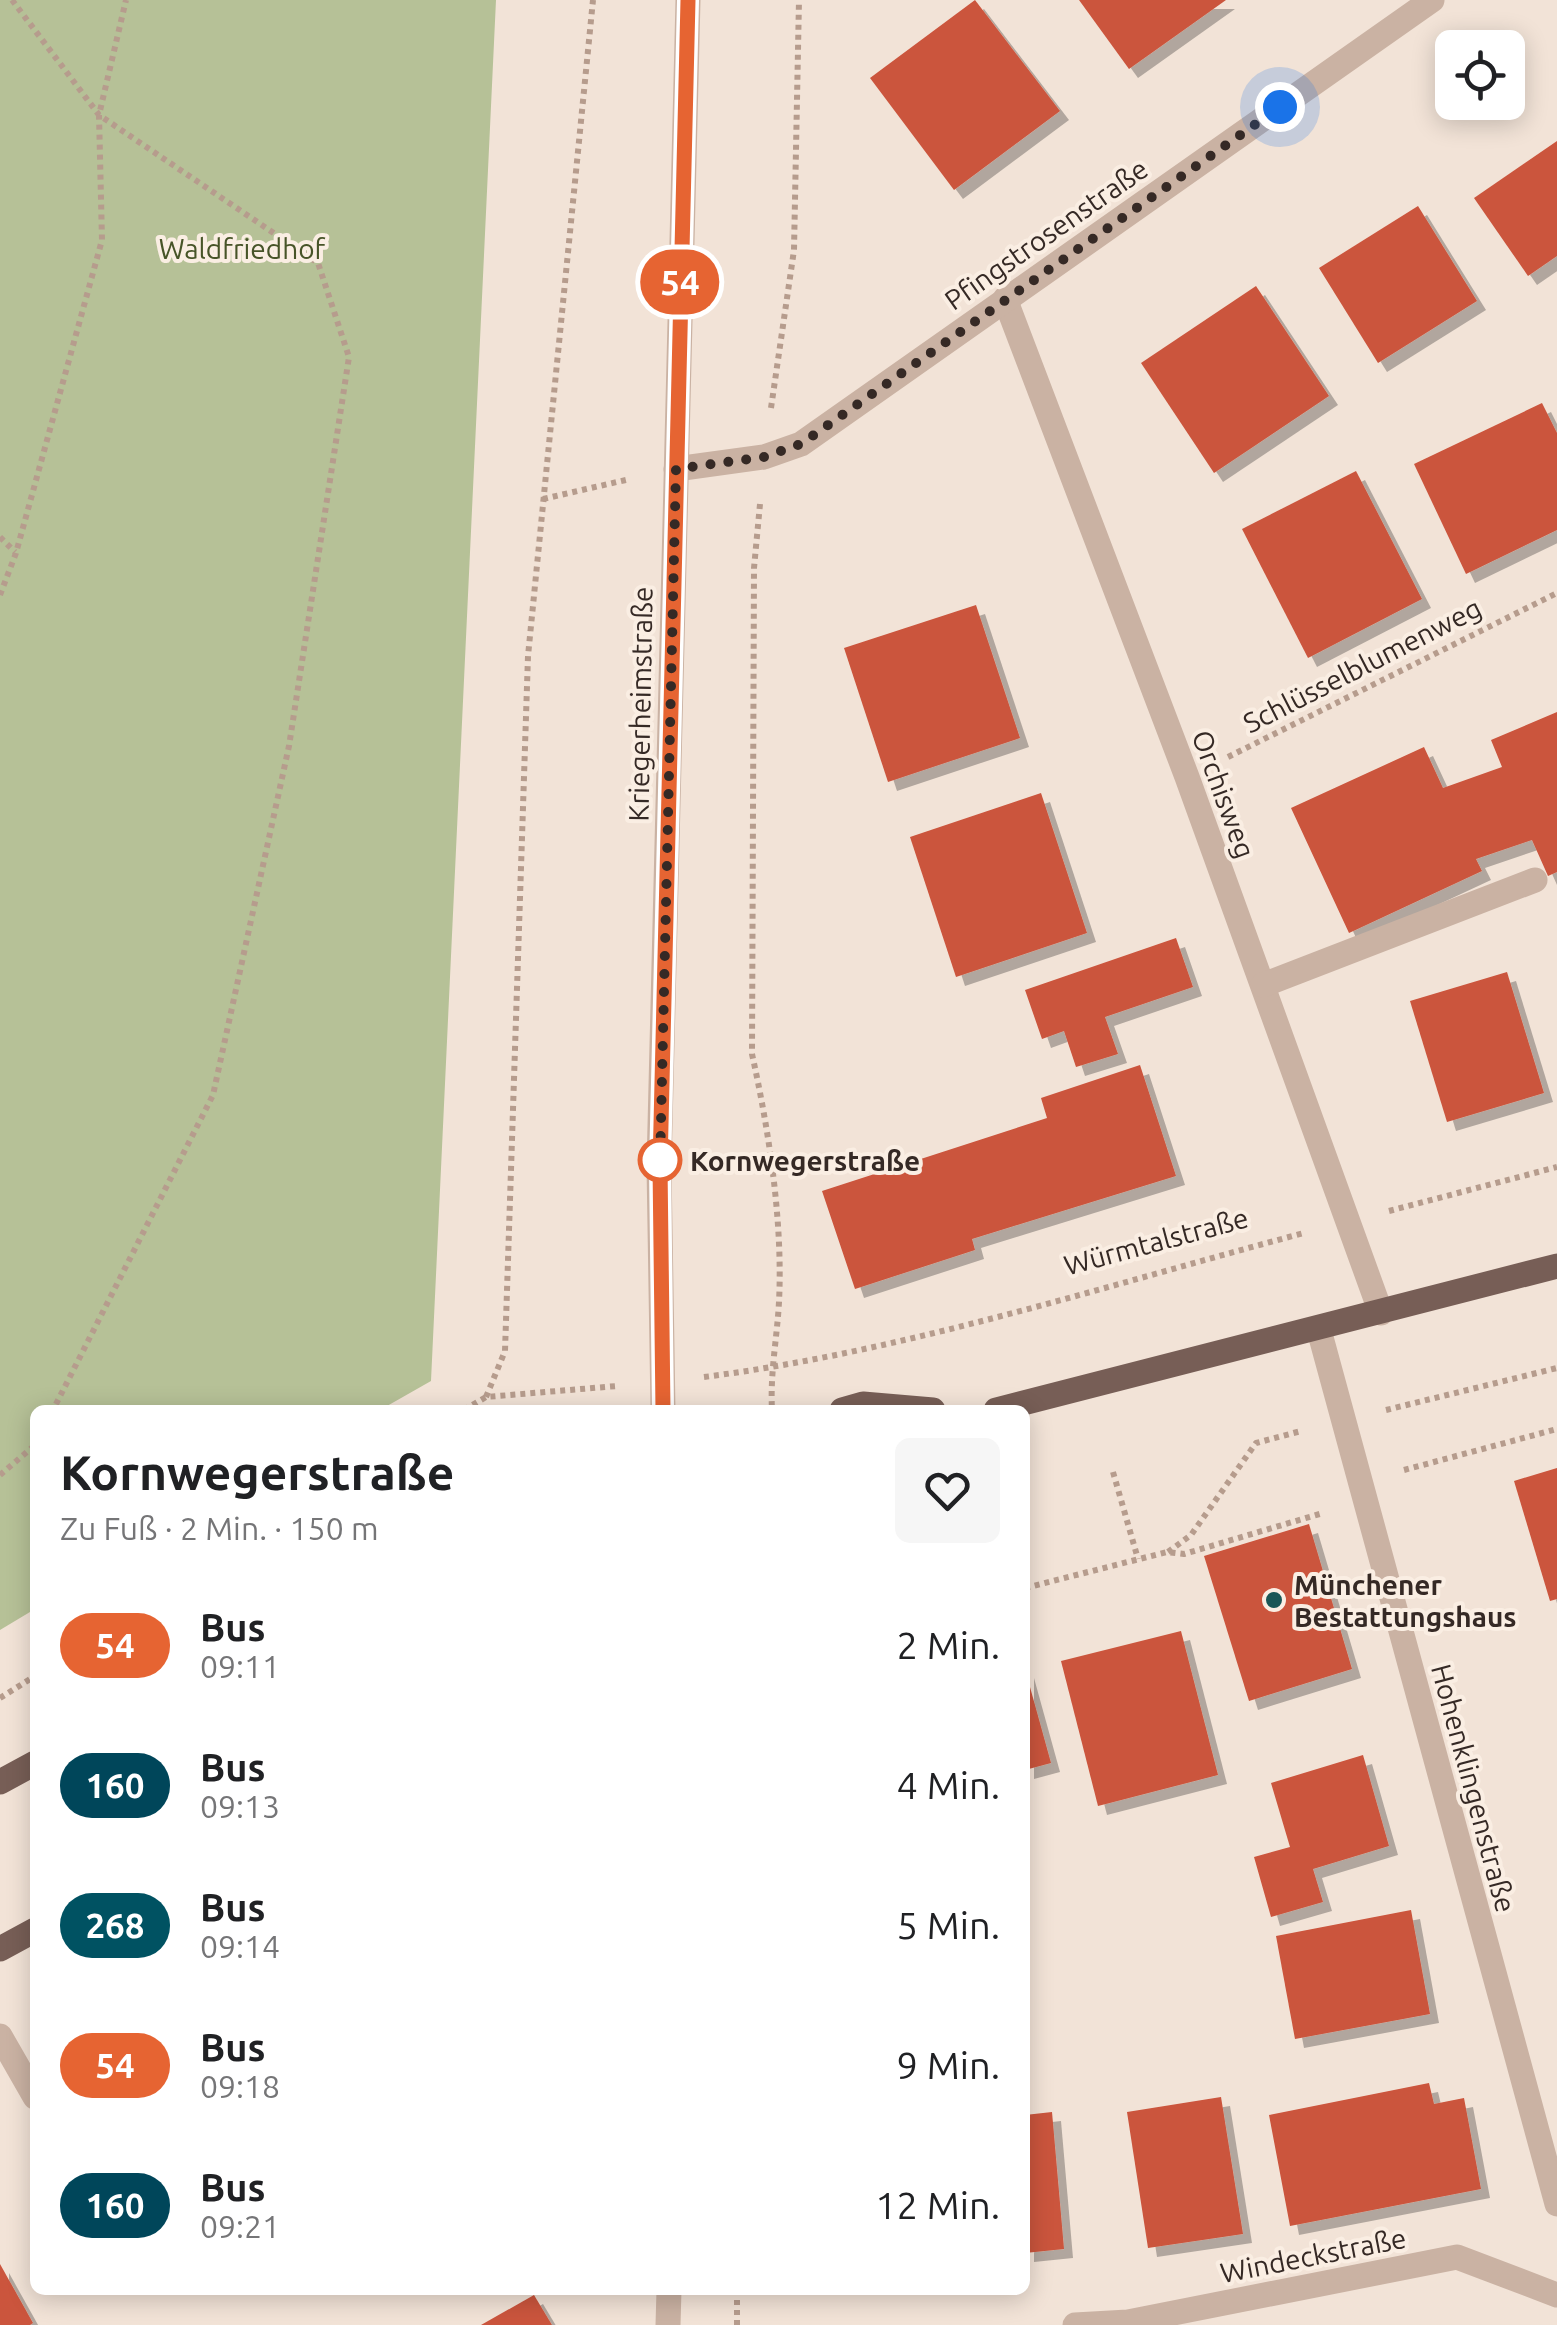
<!DOCTYPE html>
<html lang="de">
<head>
<meta charset="utf-8">
<style>
  :root { --surface:#fff; --page:#f6f6f6; --text:#202124; --muted:#757577 }
  body { margin:0; font-family:Ubuntu,sans-serif; background:var(--page); color:var(--text); height:100vh; display:flex; flex-direction:column; font-size:38px; white-space:nowrap }
  * { box-sizing:border-box; margin:0 }
  p { font-size:32px; color:var(--muted) }
  .icon { flex:none; width:55px; height:55px; fill:none; stroke:currentColor; stroke-width:2; stroke-linecap:round; stroke-linejoin:round }
  .map { position:relative; flex:1; overflow:hidden }
  .sheet { position:absolute; left:30px; top:1405px; width:1000px; height:890px; display:flex; flex-direction:column; background:var(--surface); border-radius:15px; box-shadow:0 5px 25px #0003 }
  .sheet>* { flex:none }
  .badge { padding:0 20px; border-radius:32px; font-size:35px; line-height:65px }
  .fabs { position:absolute; left:1435px; top:30px; display:grid; gap:20px }
  .fabs a { display:grid; place-items:center; width:90px; height:90px; border-radius:15px; background:var(--surface); box-shadow:0 5px 25px #0003; font-size:50px }
  .you { position:absolute; width:50px; height:50px; margin:-25px; border:8px solid #fff; border-radius:50%; background:#1a73e8; box-shadow:0 0 0 15px #1a73e833 }
  .map>.badge { position:absolute; translate:-50% -50%; box-shadow:0 0 0 5px #fff }
  .round { display:grid; place-items:center; flex:none; width:105px; height:105px; border-radius:15px; background:var(--page) }
  .head { display:flex; align-items:center; justify-content:space-between; height:170px; padding:0 30px }
  h1 { font-size:48px; font-weight:700; line-height:75px }
  ul { padding:0; list-style:none }
  li { display:flex; align-items:center; gap:30px; height:140px; padding:0 30px }
  li div { flex:1 }
  li b { display:block; font-size:38px }
  li em { font-style:normal }
  li .badge { min-width:110px; font-weight:700; text-align:center }
  .map>svg:first-child { display:block }
</style>
</head>
<body>
<div class="map">
<svg width="1557" height="2325" viewBox="0 0 1557 2325">
  <defs>
    <filter id="shadow"><feDropShadow dx="9" dy="9" stdDeviation="0" flood-color="#0004"/></filter>
  </defs>
  <rect width="100%" height="100%" fill="#f2e3d7"/>
  <path fill="#b6c197" d="M0,0h496l-65,1381 -51,29h-345v199l-35,21z"/>
  <g fill="#cb543c" filter="url(#shadow)">
    <path d="M975,0l85,111 -106,79 -84,-112z"/>
    <path d="M1079,0h147l-97,69z"/>
    <path d="M1557,141v115l-29,20 -54,-78z"/>
    <path d="M1418,206l59,95 -99,62 -59,-95z"/>
    <path d="M1256,286l73,110 -115,77 -73,-110z"/>
    <path d="M1542,403l15,30v97l-91,44 -52,-110z"/>
    <path d="M1356,471l66,128 -114,59 -66,-129z"/>
    <path d="M976,605l44,133 -132,44 -44,-134z"/>
    <path d="M1557,712v160l-9,4 -16,-36 -56,19 6,12 -133,62 -58,-125 133,-61 19,41 59,-21 -11,-27z"/>
    <path d="M1041,793l46,140 -131,44 -46,-140z"/>
    <path d="M1176,938l17,49 -88,30 13,37 -42,13 -12,-36 -22,8 -17,-49z"/>
    <path d="M1507,972l37,121 -97,29 -37,-121z"/>
    <path d="M1140,1065l36,111 -204,63 3,11 -120,39 -33,-98 225,-73 -6,-20z"/>
    <path d="M1557,1468v131l-7,2 -36,-120z"/>
    <path d="M1309,1524l43,145 -103,32 -45,-145z"/>
    <path d="M1181,1631l37,144 -120,31 -37,-145z"/>
    <path d="M1025,1669l26,94 -26,7z"/>
    <path d="M1363,1755l26,91 -76,23 10,33 -52,15 -17,-60 36,-10 -19,-64z"/>
    <path d="M1411,1910l19,104 -135,25 -19,-103z"/>
    <path d="M1429,2083l5,21 30,-6 17,91 -191,37 -21,-111z"/>
    <path d="M1221,2097l22,137 -95,14 -21,-136z"/>
    <path d="M1052,2112l12,137 -39,4v-138z"/>
    <path d="M0,2264l33,59 -3,2h-30z"/>
    <path d="M534,2295l18,30h-71z"/>
  </g>
  <g fill="none" stroke-linecap="round" stroke-linejoin="round">
    <g stroke="#b69c8d" stroke-width="6" stroke-dasharray="5 5" stroke-linecap="butt">
      <path d="M12,0l87,115 219,148 31,94 -60,389 -76,349 -160,315"/>
      <path d="M771,408l23,-158 5,-250"/>
      <path d="M543,499l87,-20"/>
      <path d="M760,504l-6,64 -2,486c17,77 31,168 27,248 -2,37 -9,70 -7,108"/>
      <path d="M0,537l15,15"/>
      <path d="M0,595l16,-42 86,-313 -3,-125 27,-115"/>
      <path d="M1228,757l329,-164"/>
      <path d="M1389,1211l168,-44"/>
      <path d="M704,1377c203,-26 403,-92 600,-144"/>
      <path d="M486,1397l19,-46 23,-695 65,-656"/>
      <path d="M464,1410l22,-13 131,-11"/>
      <path d="M1386,1410l171,-42"/>
      <path d="M1404,1470l153,-41"/>
      <path d="M1113,1472l25,87"/>
      <path d="M0,1475l35,-30"/>
      <path d="M1168,1552l23,-17 65,-92 45,-12"/>
      <path d="M1025,1588l142,-36 17,2 139,-41"/>
      <path d="M0,1698l35,-22"/>
      <path d="M737,2325v-35"/>
    </g>
    <g stroke="#cab2a3" stroke-width="25">
      <path d="M1005,299l182,478 194,536"/>
      <path d="M676,469l88,-12 37,-13 631,-444"/>
      <path d="M1263,985l272,-105"/>
      <path d="M1319,1330l238,874"/>
      <path d="M663,1410l-4,-244 29,-1166"/>
      <path d="M0,2036l35,61"/>
      <path d="M668,2325l1,-35"/>
      <path d="M1075,2325l53,-3 329,-65 100,38"/>
    </g>
    <g stroke="#775e56" stroke-width="25">
      <path d="M842,1410l21,-6 70,6"/>
      <path d="M996,1410l561,-144"/>
      <path d="M0,1782l35,-19"/>
      <path d="M0,1949l35,-19"/>
    </g>
  </g>
  <g fill="none" stroke-linecap="round" stroke-linejoin="round">
    <defs>
      <path id="line" d="M663,1410l-3,-244 28,-1166"/>
    </defs>
    <use href="#line" stroke="#fff" stroke-width="22"/>
    <use href="#line" stroke="#e66432" stroke-width="15"/>
    <path stroke="#352925" stroke-width="10" stroke-dasharray="0 18" d="M660,1160v6l16,-697 88,-12 37,-13 479,-337"/>
  </g>
  <circle fill="#fff" stroke="#e66432" stroke-width="5" cx="660" cy="1160" r="20"/>
  <circle fill="#1a5757" stroke="#faeee3" stroke-width="4" cx="1274" cy="1600" r="10"/>
  <g text-anchor="middle" dominant-baseline="central" stroke-width="8" stroke-linejoin="round" paint-order="stroke">
    <g font-size="28" fill="#352925" stroke="#faeee3">
      <text transform="translate(1046 234) rotate(-35)">Pfingstrosenstraße</text>
      <text transform="translate(1362 665) rotate(-27)">Schlüsselblumenweg</text>
      <text transform="translate(640 704) rotate(-89)">Kriegerheimstraße</text>
      <text transform="translate(1224 794) rotate(70)">Orchisweg</text>
      <text transform="translate(1156 1241) rotate(-15)">Würmtalstraße</text>
      <text transform="translate(1474 1788) rotate(75)">Hohenklingenstraße</text>
      <text transform="translate(1313 2255) rotate(-11)">Windeckstraße</text>
    </g>
    <g font-size="28" fill="#475428" stroke="#faeee3">
      <text x="242" y="248">Waldfriedhof</text>
    </g>
    <g font-size="28" font-weight="bold" fill="#352925" stroke="#faeee3" text-anchor="start">
      <text x="690" y="1160">Kornwegerstraße</text>
    </g>
    <g font-size="28" font-weight="bold" fill="#352925" stroke="#faeee3" text-anchor="start">
      <text x="1294" y="1584">Münchener<tspan x="1294" dy="32">Bestattungshaus</tspan></text>
    </g>
  </g>
</svg>
<div class="fabs">
<a><svg class="icon" aria-label="locate" viewBox="0 0 24 24"><circle cx="12" cy="12" r="6"/><path d="M12 2v4M12 18v4M2 12h4M18 12h4"/></svg></a>
</div>
<div class="you" style="left:1280px;top:107px"></div>
<b class="badge" style="left:680px;top:282px;background:#e66432;color:#fff">54</b>
<section class="sheet">
<div class="head"><div><h1>Kornwegerstraße</h1><p>Zu Fuß · 2 Min. · 150 m</p></div><a class="round"><svg class="icon" aria-label="heart" viewBox="0 0 24 24"><path d="M12 20l-8-8c-3-5 5-10 8-4 3-6 11-1 8 4z"/></svg></a></div>
<ul>
<li><span class="badge" style="background:#e66432;color:#fff">54</span><div><b>Bus</b><p>09:11</p></div><em>2 Min.</em></li>
<li><span class="badge" style="background:#00465a;color:#fff">160</span><div><b>Bus</b><p>09:13</p></div><em>4 Min.</em></li>
<li><span class="badge" style="background:#005262;color:#fff">268</span><div><b>Bus</b><p>09:14</p></div><em>5 Min.</em></li>
<li><span class="badge" style="background:#e66432;color:#fff">54</span><div><b>Bus</b><p>09:18</p></div><em>9 Min.</em></li>
<li><span class="badge" style="background:#00465a;color:#fff">160</span><div><b>Bus</b><p>09:21</p></div><em>12 Min.</em></li>
</ul>
</section>
</div>
</body>
</html>
